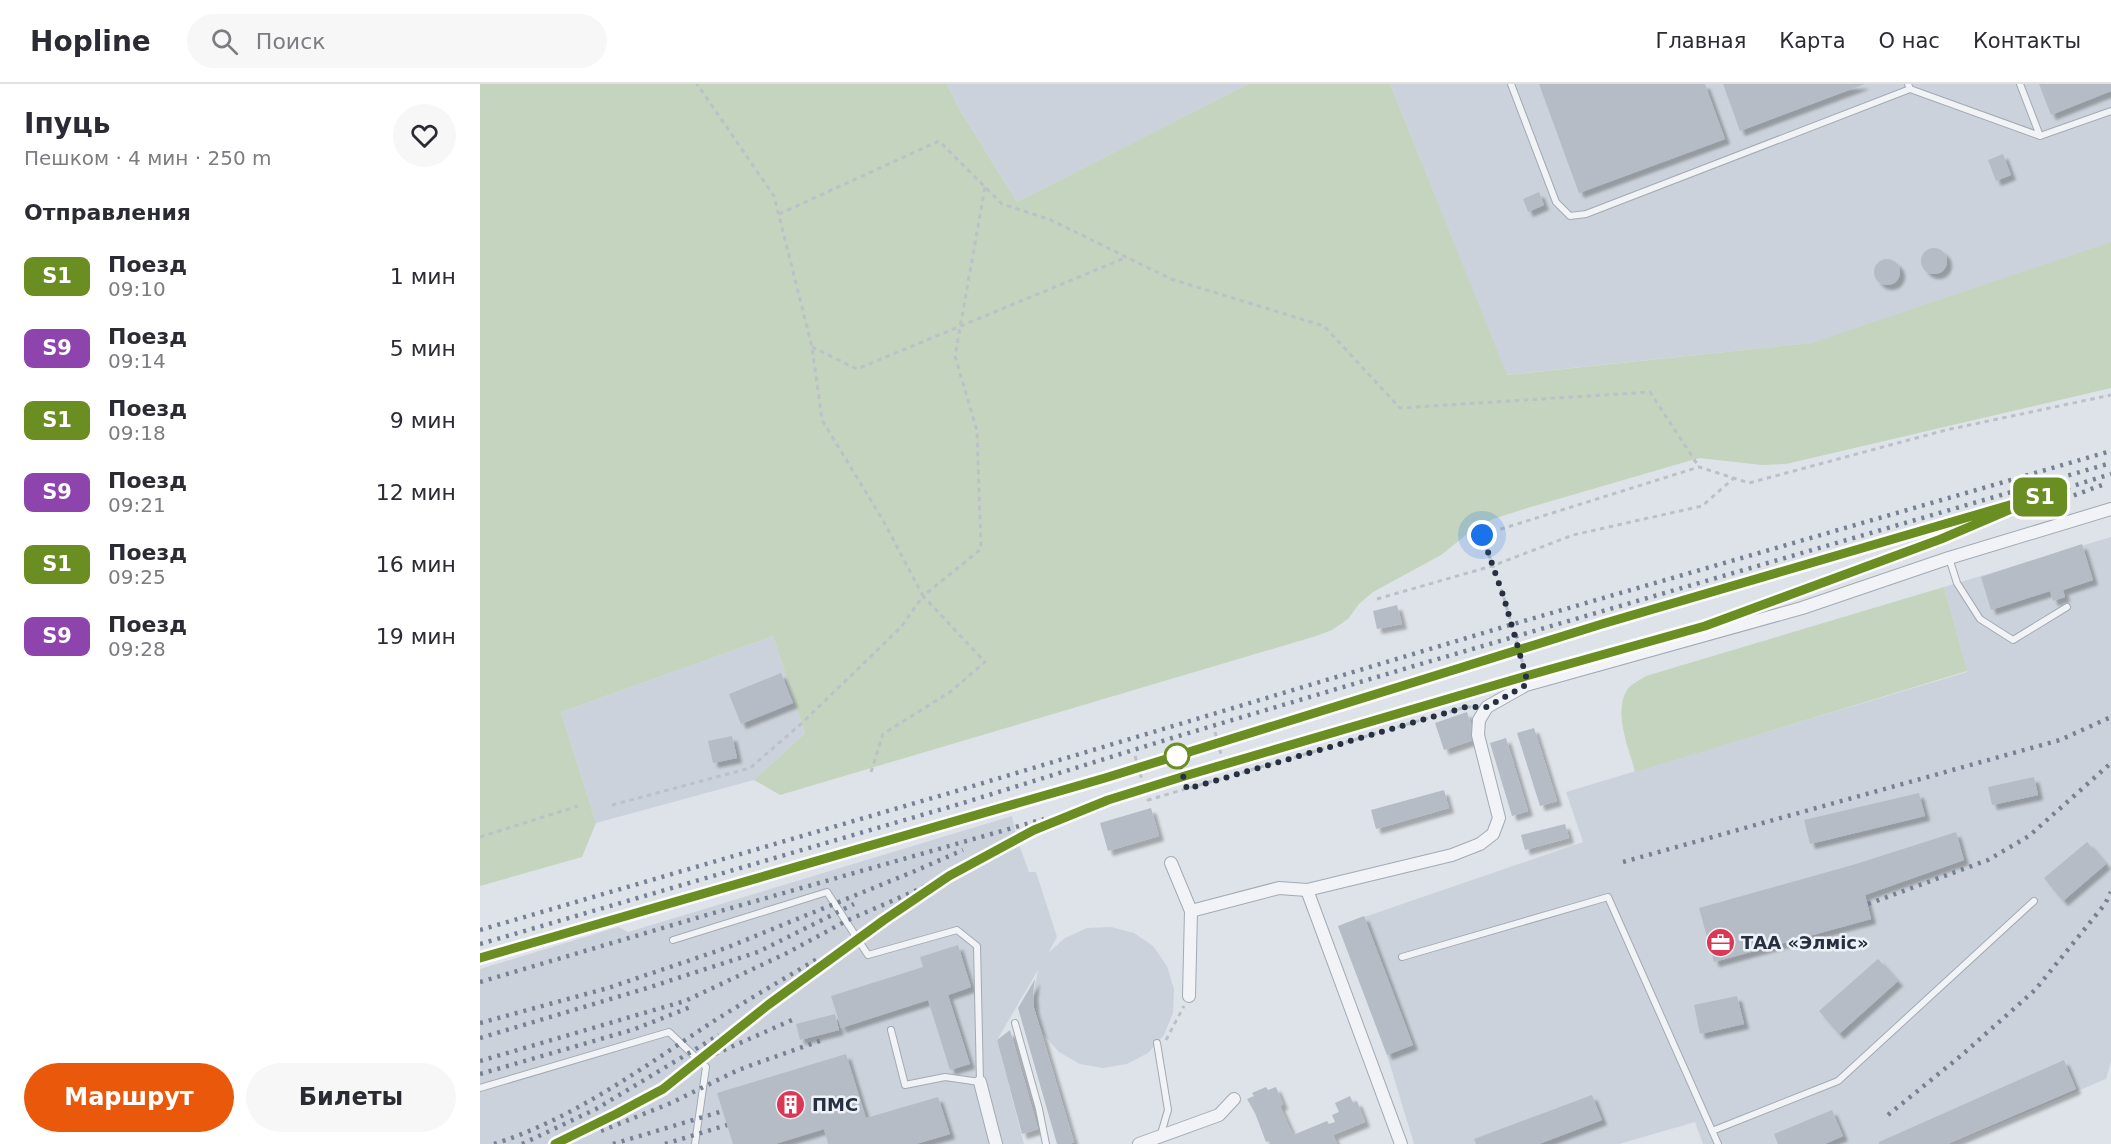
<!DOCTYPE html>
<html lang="ru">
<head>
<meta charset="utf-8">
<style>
  :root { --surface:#fff; --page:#f7f7f7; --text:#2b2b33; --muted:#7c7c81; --line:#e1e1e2; --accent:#ea580c }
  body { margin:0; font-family:"DejaVu Sans",sans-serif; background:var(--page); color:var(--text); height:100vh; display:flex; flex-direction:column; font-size:22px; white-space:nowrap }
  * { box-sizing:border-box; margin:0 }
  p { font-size:20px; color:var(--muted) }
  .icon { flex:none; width:33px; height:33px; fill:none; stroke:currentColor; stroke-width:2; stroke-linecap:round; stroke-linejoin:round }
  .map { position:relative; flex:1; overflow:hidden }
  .side { display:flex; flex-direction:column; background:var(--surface); width:480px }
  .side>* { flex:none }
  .badge { padding:0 12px; border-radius:9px; font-size:21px; line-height:39px }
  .you { position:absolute; width:30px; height:30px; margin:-15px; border:4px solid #fff; border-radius:50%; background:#1a73e8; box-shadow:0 0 0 9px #1a73e833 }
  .map>.badge { position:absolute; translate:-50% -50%; box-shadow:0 0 0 3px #fff }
  h2 { padding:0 24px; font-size:22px; line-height:54px }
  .round { display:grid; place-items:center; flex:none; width:63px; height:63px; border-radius:32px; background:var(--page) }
  .overview { display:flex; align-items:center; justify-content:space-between; height:102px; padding:0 24px }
  h1 { font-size:28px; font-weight:700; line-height:45px }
  .button { display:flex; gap:12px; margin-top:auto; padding:12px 24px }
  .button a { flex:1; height:69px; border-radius:36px; background:var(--accent); color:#fff; font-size:24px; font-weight:700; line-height:69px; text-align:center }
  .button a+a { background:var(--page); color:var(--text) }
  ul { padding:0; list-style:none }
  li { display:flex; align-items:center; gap:18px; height:72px; padding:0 24px }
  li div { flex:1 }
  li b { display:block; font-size:22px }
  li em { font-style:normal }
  li .badge { min-width:66px; font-weight:700; text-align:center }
  header { display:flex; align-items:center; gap:36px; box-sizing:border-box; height:84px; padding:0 30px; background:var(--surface); border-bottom:2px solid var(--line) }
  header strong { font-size:28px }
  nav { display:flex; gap:33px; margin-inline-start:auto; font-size:21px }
  .search { width:420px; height:54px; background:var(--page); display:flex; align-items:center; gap:15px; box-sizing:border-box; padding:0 21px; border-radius:33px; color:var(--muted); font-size:22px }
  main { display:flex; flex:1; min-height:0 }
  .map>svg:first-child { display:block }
</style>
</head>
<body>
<header>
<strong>Hopline</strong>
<div class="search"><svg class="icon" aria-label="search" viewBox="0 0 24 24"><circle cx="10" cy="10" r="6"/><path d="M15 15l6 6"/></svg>Поиск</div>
<nav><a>Главная</a><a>Карта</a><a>О нас</a><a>Контакты</a></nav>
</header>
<main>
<section class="side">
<div class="overview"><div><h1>Іпуць</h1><p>Пешком · 4 мин · 250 m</p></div><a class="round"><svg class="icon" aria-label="heart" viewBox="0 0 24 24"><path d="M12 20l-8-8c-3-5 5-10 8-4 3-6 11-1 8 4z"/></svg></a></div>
<h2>Отправления</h2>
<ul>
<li><span class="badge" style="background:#6b8e23;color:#fff">S1</span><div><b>Поезд</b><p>09:10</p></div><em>1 мин</em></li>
<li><span class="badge" style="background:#8e44ad;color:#fff">S9</span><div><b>Поезд</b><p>09:14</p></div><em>5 мин</em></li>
<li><span class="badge" style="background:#6b8e23;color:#fff">S1</span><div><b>Поезд</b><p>09:18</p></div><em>9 мин</em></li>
<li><span class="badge" style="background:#8e44ad;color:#fff">S9</span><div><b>Поезд</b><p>09:21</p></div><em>12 мин</em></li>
<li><span class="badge" style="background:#6b8e23;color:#fff">S1</span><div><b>Поезд</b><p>09:25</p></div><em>16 мин</em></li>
<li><span class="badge" style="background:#8e44ad;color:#fff">S9</span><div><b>Поезд</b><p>09:28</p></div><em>19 мин</em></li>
</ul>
<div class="button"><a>Маршрут</a><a>Билеты</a></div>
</section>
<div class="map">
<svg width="1631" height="1060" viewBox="0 0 1631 1060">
  <defs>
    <filter id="shadow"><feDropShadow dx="5" dy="5" stdDeviation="1.5" flood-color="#0004"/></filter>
  </defs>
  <rect width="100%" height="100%" fill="#dee3e9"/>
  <g fill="#ccd2db">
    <path d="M467,0h301l-231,118 -59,-95z"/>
    <path d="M910,0h721v160l-227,77 -72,22 -306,32z"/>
    <path d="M1631,453v525l-5,17 -156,65h-247l-8,-22 -76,22h-205l-27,-89 -49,-129 245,-84 -17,-50 401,-120 -23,-85z"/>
    <path d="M293,552l32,97 -51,47 -158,43 -35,-111z"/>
    <path d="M532,732l5,23 12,33h7l21,65 -9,16 17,-15 22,-10 24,-1 23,6 19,13 14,20 7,23 -1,24 -9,22 -16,18 -21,11 -24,4 -23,-4 -21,-12 -16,-18 -9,-26 -1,-14 5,-24 -41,70 27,104h-544v-175l138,-42 10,5z"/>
  </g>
  <g fill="#c4d4be">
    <path d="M0,0h467l11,23 59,95 231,-118h142l117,291 305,-32 299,-101v146l-325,76 -24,1 -63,-7 -178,52 -28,9 -22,12 -30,24 -68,37 -14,12 -11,15 -16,11 -16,6 -536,159 -26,-15 51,-47 -32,-97 -212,76 35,111 -14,34 -102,29z"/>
    <path d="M1464,503l23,84 -332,101c-6,-24 -22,-59 -8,-82 4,-6 13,-10 19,-14z"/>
  </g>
  <g fill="#b5bcc6" filter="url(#shadow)">
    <path d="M1059,0h166l20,55 -146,54z"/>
    <path d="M1243,0h142l-125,47z"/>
    <path d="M1559,0h72v7l-60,24z"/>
    <path d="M1523,70l8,21 -15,6 -8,-21z"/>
    <path d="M1059,108l5,13 -16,7 -5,-13z"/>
    <circle cx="1454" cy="177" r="13"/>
    <circle cx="1407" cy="188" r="13"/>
    <path d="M1602,460l11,36 -30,10 2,7 -12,4 -3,-10 -59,19 -10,-33z"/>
    <path d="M917,521l5,19 -25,5 -4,-18z"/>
    <path d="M301,589l12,30 -52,21 -12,-30z"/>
    <path d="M987,628l9,27 -32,11 -9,-27z"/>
    <path d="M1054,644l23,73 -17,5 -23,-73z"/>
    <path d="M252,652l5,22 -24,5 -5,-22z"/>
    <path d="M1026,654l22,73 -16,5 -22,-73z"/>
    <path d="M1554,693l4,18 -46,10 -4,-18z"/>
    <path d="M964,706l5,18 -73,21 -5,-19z"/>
    <path d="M1439,709l6,23 -115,28 -6,-24z"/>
    <path d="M671,724l8,28 -51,15 -8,-28z"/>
    <path d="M1085,740l4,14 -44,12 -4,-15z"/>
    <path d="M1476,748l8,28 -99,35 6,24 -157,43 -15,-54 157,-44z"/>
    <path d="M1607,758l19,22 -43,37 -19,-23z"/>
    <path d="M884,832l49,129 -26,10 -49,-129z"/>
    <path d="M478,861l13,42 -23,8 22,69 -20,6 -22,-70 -87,28 -10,-32 92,-29 -3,-10z"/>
    <path d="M1398,875l20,22 -59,53 -20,-23z"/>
    <path d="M555,895l-2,15 1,14 40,134 -4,2h-13l-39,-136z"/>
    <path d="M1257,912l7,28 -44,10 -6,-29z"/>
    <path d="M355,930l4,16 -39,10 -4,-16z"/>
    <path d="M530,946l28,99 -16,5 -25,-94z"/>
    <path d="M366,970l20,64 72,-21 12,37 -34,10h-88l-4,-15 -49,15h-42l-16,-51z"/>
    <path d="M1584,976l12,29 -128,55h-69v-2z"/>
    <path d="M786,1003l2,3 8,-3 7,17 -3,2 13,29 34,-14 2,3 6,-2 -3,-7 7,-3 -4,-9 15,-7 3,7 4,-2 8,21 -32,13 4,9h-67l-1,-3 -3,1 -11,-29 -8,-14 7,-3 -2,-3z"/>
    <path d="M1112,1011l10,25 -63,24h-63l-2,-5z"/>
    <path d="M1352,1026l11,26 -18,8h-47l-4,-10z"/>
  </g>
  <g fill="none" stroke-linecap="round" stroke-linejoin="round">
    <defs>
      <g id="lane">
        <path d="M1031,0l45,118 14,14 16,-2 324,-125 -2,-5"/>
        <path d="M1430,5l130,47 -20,-52"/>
        <path d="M1560,52l71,-25"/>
        <path d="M1469,474l8,25 23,36 33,21 54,-33"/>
        <path d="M193,856l154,-48 41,63 89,-25 20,16 3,136 -35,-5 -40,8 -14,-55"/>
        <path d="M922,873l206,-60 110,247"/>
        <path d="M535,939l24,86 7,35"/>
        <path d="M677,959l11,67 -8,27"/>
        <path d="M0,1004l189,-56 37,35 -11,77"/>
        <path d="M1232,1047l126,-50 196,-180"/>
      </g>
      <g id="street">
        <path d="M691,779l20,48"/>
        <path d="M827,806l94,254"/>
        <path d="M709,912l2,-85 88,-23 28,2 145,-35 28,-11 13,-10 6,-16 -21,-83 1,-15 8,-13 39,-22 276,-77 147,-50 162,-49"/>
        <path d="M500,998l16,62"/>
        <path d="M659,1060l80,-29 15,-16"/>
      </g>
    </defs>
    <use href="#lane" stroke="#a3aab3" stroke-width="8"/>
    <use href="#street" stroke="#a3aab3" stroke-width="14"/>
    <g stroke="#bcc0c8" stroke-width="3" stroke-dasharray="4.5 4.5" stroke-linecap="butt">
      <path d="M299,130l160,-73 63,63 49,16 120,59 153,47 76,82 250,-16 49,75"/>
      <path d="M332,263l45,22 270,-112"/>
      <path d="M897,515l115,-33 81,-31 129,-29 32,-28"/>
      <path d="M1045,587l-21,-73 -22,-63 217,-68 50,16 197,-53 165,-35"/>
      <path d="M735,648l12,45"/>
      <path d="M655,672l13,44 318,-93h7"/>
      <path d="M391,688l12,-38 67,-42 35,-30 -62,-66 58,-47 -4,-118 -22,-75 30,-169"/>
      <path d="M132,721l138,-37 52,-45 99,-96 22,-31 -39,-74 -62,-102 -10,-73 -38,-151 -77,-112"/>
      <path d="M0,753l98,-31"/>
      <path d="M686,956l18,-34"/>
    </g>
    <use href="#lane" stroke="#f1f3f7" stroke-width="6"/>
    <use href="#street" stroke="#f1f3f7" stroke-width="12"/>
    <g stroke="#768294" stroke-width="4.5" stroke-dasharray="3 6" stroke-linecap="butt">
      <path d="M1560,424l62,-23"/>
      <path d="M1143,778l437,-122 51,-23"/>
      <path d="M1388,820l120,-44 41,-24 82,-73"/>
      <path d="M0,846l473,-138 557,-167 601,-174"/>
      <path d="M0,860l483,-141 209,-65 242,-72 697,-203"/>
      <path d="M0,874l625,-180 497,-154 388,-113"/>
      <path d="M0,898l230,-68 334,-95"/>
      <path d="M0,939l128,-35 118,-40 189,-77 48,-21"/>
      <path d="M0,954l164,-49 114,-37 96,-48"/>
      <path d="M235,970l77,-34"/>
      <path d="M0,977l205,-60 102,-48 59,-32 103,-45 85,-46 74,-30 418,-124 179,-50 236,-87 103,-44 67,-21"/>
      <path d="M0,990l155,-45 58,-23"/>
      <path d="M1408,1031l75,-61 72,-64 70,-86 6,-12"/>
      <path d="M121,1047l70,-28 67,-33 84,-30"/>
      <path d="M14,1060c82,-26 152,-79 223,-125 34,-21 68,-41 102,-61"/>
      <path d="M42,1060l74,-35 123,-74"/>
      <path d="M75,1060l61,-29 47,-26 105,-84 153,-110"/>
      <path d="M133,1060l110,-33"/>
      <path d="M185,1060l62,-19"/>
    </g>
  </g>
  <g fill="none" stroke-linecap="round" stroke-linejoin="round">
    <defs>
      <path id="line" d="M0,874l625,-180 497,-154 442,-129 -103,44 -236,87 -179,50 -338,99 -80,25 -74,30 -85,46 -65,44 -116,85 -105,84 -47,25 -61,30"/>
    </defs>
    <use href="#line" stroke="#fff" stroke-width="14"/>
    <use href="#line" stroke="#6b8e23" stroke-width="9"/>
    <path stroke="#263041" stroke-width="6" stroke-dasharray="0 10.8" d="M697,672l10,33 279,-82h21l39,-22v-9l-22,-78 -22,-63"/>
  </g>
  <defs>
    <symbol id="office-disc" viewBox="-11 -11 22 22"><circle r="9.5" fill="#da3854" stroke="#eef2f6"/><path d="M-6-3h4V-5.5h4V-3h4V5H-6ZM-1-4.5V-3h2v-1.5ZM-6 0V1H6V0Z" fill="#fff"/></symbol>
    <symbol id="building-disc" viewBox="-11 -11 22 22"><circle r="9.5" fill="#da3854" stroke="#eef2f6"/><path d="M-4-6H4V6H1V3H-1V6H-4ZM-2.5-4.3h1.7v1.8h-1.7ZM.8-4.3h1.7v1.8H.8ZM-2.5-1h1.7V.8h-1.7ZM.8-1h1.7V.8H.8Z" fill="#fff"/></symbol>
  </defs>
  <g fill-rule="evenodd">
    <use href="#office-disc" x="1224" y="842" width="33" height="33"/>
    <use href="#building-disc" x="294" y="1004" width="33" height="33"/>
  </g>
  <circle fill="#fff" stroke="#6b8e23" stroke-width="3" cx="697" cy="672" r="12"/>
  <g text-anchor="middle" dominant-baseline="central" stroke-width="5" stroke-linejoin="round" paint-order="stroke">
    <g font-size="18" font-weight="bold" fill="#263041" stroke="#eef2f6" text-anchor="start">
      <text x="1261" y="858">ТАА «Элміс»</text>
      <text x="332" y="1020">ПМС</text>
    </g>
  </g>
</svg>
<div class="you" style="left:1002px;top:451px"></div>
<b class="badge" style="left:1560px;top:413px;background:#6b8e23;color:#fff">S1</b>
</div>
</main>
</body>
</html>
